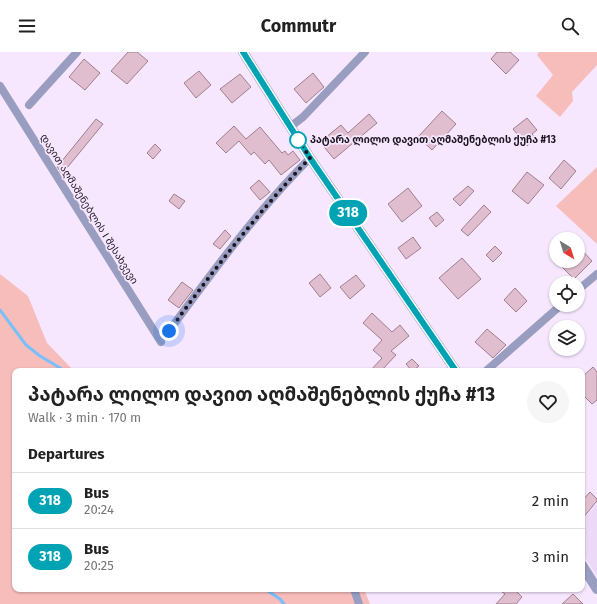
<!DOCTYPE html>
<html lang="en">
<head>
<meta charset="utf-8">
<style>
  :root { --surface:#fff; --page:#f6f6f6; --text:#222; --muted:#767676; --line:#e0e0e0 }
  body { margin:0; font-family:"Fira Sans","Noto Sans Georgian",sans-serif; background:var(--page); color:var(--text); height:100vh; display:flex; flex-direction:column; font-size:15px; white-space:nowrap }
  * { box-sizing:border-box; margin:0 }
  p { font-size:13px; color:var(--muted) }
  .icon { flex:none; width:22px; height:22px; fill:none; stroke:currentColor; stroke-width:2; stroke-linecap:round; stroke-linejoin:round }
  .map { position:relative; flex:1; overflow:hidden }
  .details { position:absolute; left:12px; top:316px; width:573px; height:224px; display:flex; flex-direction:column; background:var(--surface); border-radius:8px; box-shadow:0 1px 3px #0004 }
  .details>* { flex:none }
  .badge { padding:0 8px; border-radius:13px; font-size:14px; line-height:26px }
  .needle { width:26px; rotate:142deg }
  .fabs { position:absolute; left:549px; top:180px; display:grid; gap:8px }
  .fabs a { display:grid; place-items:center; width:36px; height:36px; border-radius:50%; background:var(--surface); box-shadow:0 1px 3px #0004; font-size:20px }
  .you { position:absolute; width:20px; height:20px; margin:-10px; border:3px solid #fff; border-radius:50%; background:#1a73e8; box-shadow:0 0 0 6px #1a73e833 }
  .map>.badge { position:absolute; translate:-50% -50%; box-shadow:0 0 0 2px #fff }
  h2 { padding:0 16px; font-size:15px; line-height:36px }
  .round { display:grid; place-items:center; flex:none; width:42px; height:42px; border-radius:21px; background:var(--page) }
  .headline { display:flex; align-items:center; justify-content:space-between; height:68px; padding:0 16px }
  h1 { font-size:19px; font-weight:700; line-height:30px }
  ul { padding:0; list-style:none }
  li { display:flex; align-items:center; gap:12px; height:56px; padding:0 16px; border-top:1px solid var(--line) }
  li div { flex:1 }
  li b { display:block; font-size:15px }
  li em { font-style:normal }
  li .badge { min-width:44px; font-weight:700; text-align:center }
  header { display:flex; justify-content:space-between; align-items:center; height:52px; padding:0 16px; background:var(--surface); font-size:18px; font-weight:700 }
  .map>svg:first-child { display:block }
</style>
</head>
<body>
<header><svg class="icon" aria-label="menu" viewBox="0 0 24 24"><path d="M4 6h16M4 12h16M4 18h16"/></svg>Commutr<svg class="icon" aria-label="search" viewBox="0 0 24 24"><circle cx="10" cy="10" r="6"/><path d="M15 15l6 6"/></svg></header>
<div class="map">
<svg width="597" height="552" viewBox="0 0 597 552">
  <rect width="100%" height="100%" fill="#f6e7ff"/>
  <path fill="#ecd9f7" d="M597,452v72l-15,-23v-33z"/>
  <g fill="#f6bdbb">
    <path d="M539,0h58v13l-25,27 1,9 -13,16 -24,-21 17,-21 -16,-20z"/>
    <path d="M597,115v77l-41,-38z"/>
    <path d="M0,222l28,22 19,47 27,28h-59v218h349l6,15h-370z"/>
  </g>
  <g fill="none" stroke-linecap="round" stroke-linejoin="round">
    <g stroke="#79bffc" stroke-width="3">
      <path d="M0,258l26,35 14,11 25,15"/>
      <path d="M265,537l15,10 4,5"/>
    </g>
  </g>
  <g fill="#e1becf" stroke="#9f7f8e">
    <path d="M128,0h9l11,9 -21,23 -16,-13z"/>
    <path d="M497,0h13l9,8 -13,14 -15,-15z"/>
    <path d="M84,7l16,14 -15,17 -16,-13z"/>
    <path d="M199,19l12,14 -15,13 -12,-15z"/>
    <path d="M313,21l11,14 -18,16 -12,-14z"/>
    <path d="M240,22l11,13 -19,16 -12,-14z"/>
    <path d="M442,59l14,13 -24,26 -14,-13z"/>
    <path d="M369,62l8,9 -43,36 -14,-17 21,-17 7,8z"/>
    <path d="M527,66l10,12 -5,4 4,4 -9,8 -14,-17z"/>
    <path d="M96,67l7,5 -41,50 -5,-7z"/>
    <path d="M234,74l12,13 14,-12 22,26 3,-2 3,4 5,-4 7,9 -19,15 -12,-15 -4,4 -11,-12 -3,3 -12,-14 -13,12 -10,-10z"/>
    <path d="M155,92l6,6 -8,9 -6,-6z"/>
    <path d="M564,108l12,11 -15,18 -12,-11z"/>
    <path d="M527,120l17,13 -16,19 -16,-13z"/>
    <path d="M259,128l11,12 -10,8 -10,-12z"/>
    <path d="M468,134l6,5 -14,15 -7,-7z"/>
    <path d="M408,136l14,18 -20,16 -14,-18z"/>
    <path d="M174,142l11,7 -6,8 -10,-8z"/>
    <path d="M484,153l7,7 -23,24 -7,-6z"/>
    <path d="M437,160l7,8 -8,7 -7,-9z"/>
    <path d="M225,178l6,6 -11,13 -7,-5z"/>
    <path d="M413,185l8,11 -15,11 -8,-11z"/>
    <path d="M495,194l7,7 -9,9 -7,-7z"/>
    <path d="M578,194l14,15 -18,18 -13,-13 5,-5h12z"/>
    <path d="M462,206l19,21 -23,20 -19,-21z"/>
    <path d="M320,222l11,14 -11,9 -11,-14z"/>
    <path d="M356,223l9,11 -15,13 -10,-12z"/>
    <path d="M182,230l11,8 -14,18 -11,-8z"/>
    <path d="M515,236l12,13 -11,11 -12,-12z"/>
    <path d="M372,261l20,19 8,-7 9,11 -18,15 5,4 -15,16h-11l12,-13 -9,-8 9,-10 -19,-17z"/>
    <path d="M487,277l19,16 -13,13 -18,-16z"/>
    <path d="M412,307l7,7 -7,5 -6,-7z"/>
    <path d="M593,315l4,5v28l-5,4 -10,-10v-17z"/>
    <path d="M590,440l7,7v2l-15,18v-18z"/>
    <path d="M498,537h16l8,8 -6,7h-20l9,-10z"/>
    <path d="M573,542l10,10h-21z"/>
  </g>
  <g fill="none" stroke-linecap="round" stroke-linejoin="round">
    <g stroke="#999dc0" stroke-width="8">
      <path d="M0,34l161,256"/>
      <path d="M29,53l48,-53"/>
      <path d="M290,75l13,-10 62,-65"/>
      <path d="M578,238l19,-16"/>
      <path d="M169,279c44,-60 88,-120 141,-173"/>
      <path d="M486,319l75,-66"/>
      <path d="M354,537l5,15"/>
    </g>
    <g stroke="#999dc0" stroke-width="10">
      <path d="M243,0l67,106 146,213"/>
      <path d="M582,513l15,24"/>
    </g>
  </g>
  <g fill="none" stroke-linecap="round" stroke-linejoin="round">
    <defs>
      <path id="line" d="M243,0l67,106 146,213"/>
    </defs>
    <use href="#line" stroke="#fff" stroke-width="9"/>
    <use href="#line" stroke="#00a3b4" stroke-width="6"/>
    <path stroke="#1c1520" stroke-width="4" stroke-dasharray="0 7.2" d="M169,279c44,-60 89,-119 141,-173l-13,-21 1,3"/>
  </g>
  <circle fill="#fff" stroke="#00a3b4" stroke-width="2" cx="298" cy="88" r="8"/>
  <g text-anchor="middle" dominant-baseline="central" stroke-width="3.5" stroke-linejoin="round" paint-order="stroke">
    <g font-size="10" font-weight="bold" fill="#1c1520" stroke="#f6e7ff" text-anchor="start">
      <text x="310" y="88">პატარა ლილო დავით აღმაშენებლის ქუჩა #13</text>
    </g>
    <g font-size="10" fill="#1c1520" stroke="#f6e7ff">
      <text transform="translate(89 157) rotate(58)">დავით აღმაშენებლის I შესახვევი</text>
    </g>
  </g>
</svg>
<div class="fabs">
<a><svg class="needle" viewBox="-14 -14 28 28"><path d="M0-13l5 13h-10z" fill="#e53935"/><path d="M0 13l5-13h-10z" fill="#767676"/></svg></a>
<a><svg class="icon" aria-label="locate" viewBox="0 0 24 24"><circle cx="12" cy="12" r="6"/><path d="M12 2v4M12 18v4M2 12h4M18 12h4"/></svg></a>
<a><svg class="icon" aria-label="layers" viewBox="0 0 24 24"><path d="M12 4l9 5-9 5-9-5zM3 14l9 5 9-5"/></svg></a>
</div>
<div class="you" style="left:169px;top:279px"></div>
<b class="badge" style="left:348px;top:161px;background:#00a3b4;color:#fff">318</b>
<section class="details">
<div class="headline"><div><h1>პატარა ლილო დავით აღმაშენებლის ქუჩა #13</h1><p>Walk · 3 min · 170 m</p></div><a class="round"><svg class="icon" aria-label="heart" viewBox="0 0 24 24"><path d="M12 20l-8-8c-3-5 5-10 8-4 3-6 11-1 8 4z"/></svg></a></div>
<h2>Departures</h2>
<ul>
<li><span class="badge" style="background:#00a3b4;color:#fff">318</span><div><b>Bus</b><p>20:24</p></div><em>2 min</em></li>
<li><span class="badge" style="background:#00a3b4;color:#fff">318</span><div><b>Bus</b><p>20:25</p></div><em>3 min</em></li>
</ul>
</section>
</div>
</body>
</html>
